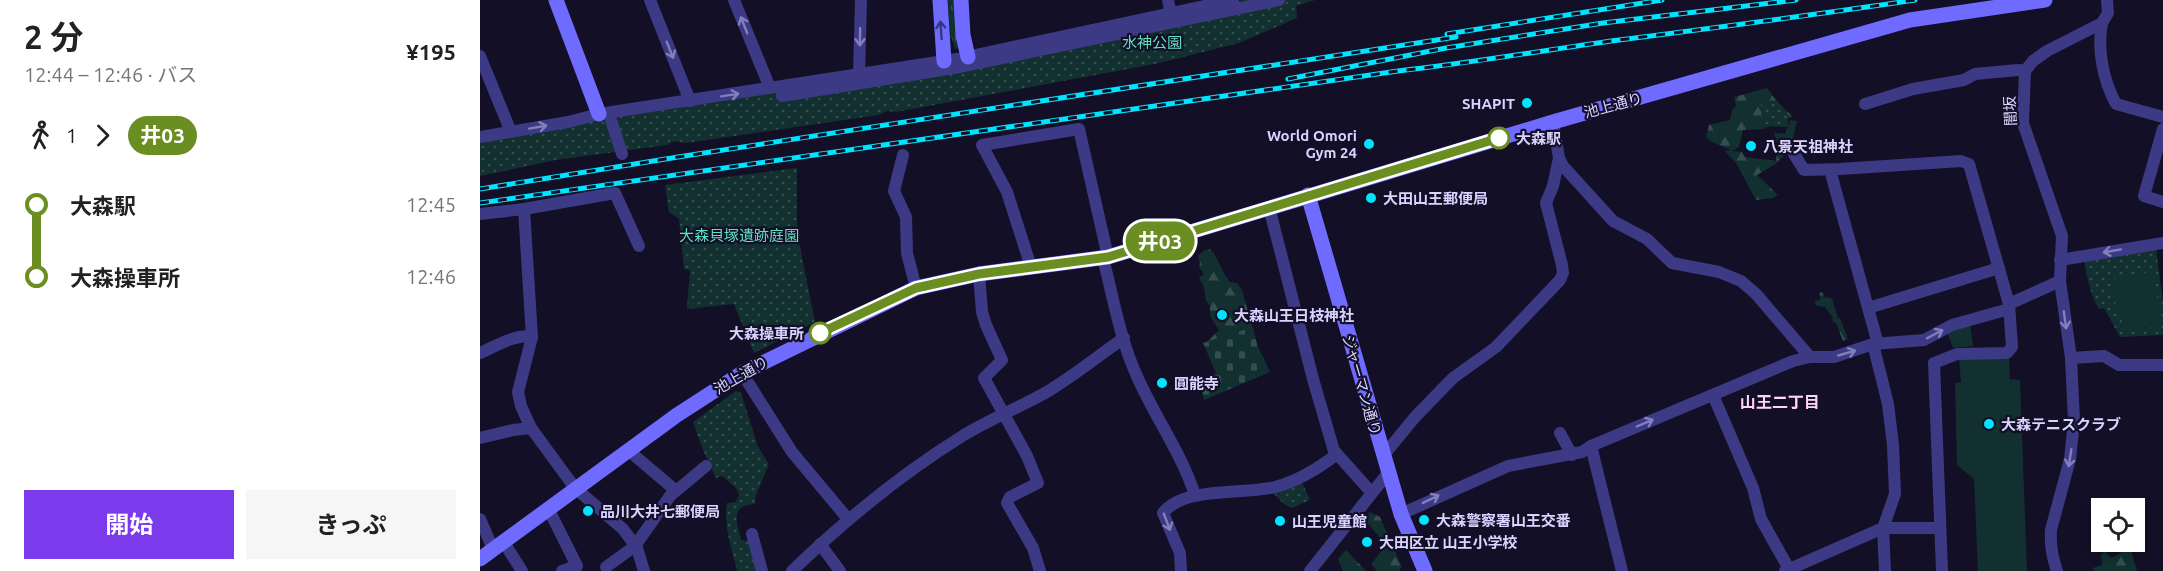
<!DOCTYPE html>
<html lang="ja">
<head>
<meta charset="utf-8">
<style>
  :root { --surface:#fff; --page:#f6f6f6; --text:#222; --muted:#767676; --accent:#7c3aed }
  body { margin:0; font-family:Ubuntu,"Noto Sans JP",sans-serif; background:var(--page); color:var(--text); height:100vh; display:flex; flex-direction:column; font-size:22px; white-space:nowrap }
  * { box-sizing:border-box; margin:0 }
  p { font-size:20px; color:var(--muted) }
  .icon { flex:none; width:33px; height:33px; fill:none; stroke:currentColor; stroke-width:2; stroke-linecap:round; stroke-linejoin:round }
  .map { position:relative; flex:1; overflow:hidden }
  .sheet { display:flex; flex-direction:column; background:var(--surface); width:480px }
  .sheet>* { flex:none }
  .badge { padding:0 12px; border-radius:20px; font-size:21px; line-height:39px }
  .buttons { position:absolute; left:1611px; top:498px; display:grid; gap:12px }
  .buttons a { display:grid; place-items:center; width:54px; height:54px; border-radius:0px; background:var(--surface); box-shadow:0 3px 9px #0003; font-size:30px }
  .map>.badge { position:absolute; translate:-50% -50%; box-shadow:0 0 0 3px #fff }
  .legs { display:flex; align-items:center; gap:9px; height:66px; padding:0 24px; font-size:20px }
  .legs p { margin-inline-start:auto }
  .head { display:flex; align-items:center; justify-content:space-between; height:102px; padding:0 24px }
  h1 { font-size:33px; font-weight:700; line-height:45px }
  .button { display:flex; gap:12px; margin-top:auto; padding:12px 24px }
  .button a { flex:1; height:69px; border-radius:0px; background:var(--accent); color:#fff; font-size:24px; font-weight:700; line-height:69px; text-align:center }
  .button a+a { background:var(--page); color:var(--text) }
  ul { padding:0 24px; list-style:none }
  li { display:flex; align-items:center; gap:21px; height:72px; font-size:22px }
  li i { display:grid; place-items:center; width:9px; height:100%; margin:0 8px; background:currentColor }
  li i::after { content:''; width:15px; height:15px; margin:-8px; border:4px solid; border-radius:50%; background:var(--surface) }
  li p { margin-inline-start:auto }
  li:first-child i { background:linear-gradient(#0000 50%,currentColor 0) }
  li:last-child i { background:linear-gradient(currentColor 50%,#0000 0) }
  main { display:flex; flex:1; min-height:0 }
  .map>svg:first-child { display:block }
</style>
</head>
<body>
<main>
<section class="sheet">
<div class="head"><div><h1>2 分</h1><p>12:44 – 12:46 · バス</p></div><b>¥195</b></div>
<div class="legs"><svg class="icon" aria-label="walk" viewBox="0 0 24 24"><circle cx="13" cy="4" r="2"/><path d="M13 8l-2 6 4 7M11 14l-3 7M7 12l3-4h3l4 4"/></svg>1<svg class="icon" aria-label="forward" viewBox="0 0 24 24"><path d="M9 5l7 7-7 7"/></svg><b class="badge" style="background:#6b8e23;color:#fff">井03</b></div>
<ul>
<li><i style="color:#6b8e23"></i><b>大森駅</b><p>12:45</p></li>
<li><i style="color:#6b8e23"></i><b>大森操車所</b><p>12:46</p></li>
</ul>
<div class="button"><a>開始</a><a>きっぷ</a></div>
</section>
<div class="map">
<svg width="1683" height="571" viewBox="0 0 1683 571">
  <defs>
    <pattern id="grass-tufts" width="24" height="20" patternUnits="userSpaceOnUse" patternTransform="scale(1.5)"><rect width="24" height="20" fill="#12302f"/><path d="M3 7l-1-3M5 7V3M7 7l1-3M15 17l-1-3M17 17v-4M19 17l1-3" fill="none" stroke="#344d4e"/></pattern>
    <pattern id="forest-firs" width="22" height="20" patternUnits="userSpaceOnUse" patternTransform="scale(1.5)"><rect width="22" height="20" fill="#12302f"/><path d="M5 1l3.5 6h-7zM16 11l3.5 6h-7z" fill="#344d4e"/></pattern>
    <pattern id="cemetery-stones" width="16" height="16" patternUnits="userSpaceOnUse" patternTransform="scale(1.5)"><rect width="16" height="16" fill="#12302f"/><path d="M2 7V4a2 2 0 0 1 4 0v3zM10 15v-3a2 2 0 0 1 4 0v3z" fill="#344d4e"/></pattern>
    <pattern id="park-dots" width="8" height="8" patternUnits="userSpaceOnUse" patternTransform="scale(1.5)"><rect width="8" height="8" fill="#12302f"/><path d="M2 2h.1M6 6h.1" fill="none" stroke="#344d4e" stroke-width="1.8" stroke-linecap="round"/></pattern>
  </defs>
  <rect width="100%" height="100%" fill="#130f26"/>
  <path fill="url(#grass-tufts)" d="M468,0h6l4,48 -3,1 -5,-16z"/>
  <g fill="url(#forest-firs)">
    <path d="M1287,88l8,11 18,18 -15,4 -14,8 -21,1 -4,17 -7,4 10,1 3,5 31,4 2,-17 -4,-11 11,1 5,-14 7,1 -4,17v17l-5,-4 -11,12 -20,12 21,20 -5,3 -17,2 -20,-37 -11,-12 6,-1 -19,-8 -6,-5 3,-12 21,-5 2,-10 4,-4 -2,-9z"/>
    <path d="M730,249c10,10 11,23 20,33l7,1 5,7 11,40 -46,12 12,-12 -9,-14v-10l-4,-5 -2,-14 -5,-9 5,-4 -5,-7 1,-4 -2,-7 5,-5z"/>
    <path d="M1342,292l3,6 4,-1 3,2 6,19h2l8,21 -5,2 -7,-18 -4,-2 1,-3 -8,-11 -8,-1 -3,-4 7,-3 -2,-6z"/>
    <path d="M890,512l10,5 22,50 -3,4h-22l-6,-7 12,-15 -2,-10 -16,-19z"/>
    <path d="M1634,542h15l8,29h-43l-1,-3 9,-3 -1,-10 4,-4 6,7 10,-5 -4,-10z"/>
    <path d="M866,550l20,21h-23l-5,-12z"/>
  </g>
  <path fill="url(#cemetery-stones)" d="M773,327l4,17 13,28 -66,28 -6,-21 18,-6 -13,-30z"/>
  <g fill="url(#park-dots)">
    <path d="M763,0h72l-19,6 1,12 -58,25 -84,21 -259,48 -9,-1 -8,4 -193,28 -12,-2 -7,4 -111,15 -76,16v-35l92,-18 383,-59z"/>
    <path d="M1281,100l13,2 14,12v13l-26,-1z"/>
    <path d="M317,168v64l18,90 -61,31 -20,-49 -47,5 3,-39 -6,-1 -5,-50 -10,-7 -4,-27z"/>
    <path d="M1676,248l7,55v32l-43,2 -16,-29 -5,1c-9,-15 -12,-32 -15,-49z"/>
    <path d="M256,391l5,2 17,54 11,17 -13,31 -1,9c-26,2 -18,18 -14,36l8,1 8,30h-20c-5,-22 -14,-45 -10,-68l9,-1 3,-7 -3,-7 -14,-12 -6,2 -13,-28 -10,-28z"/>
    <path d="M821,480l9,20 -18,8 -8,-4 -12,-12z"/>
  </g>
  <g fill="#12302f">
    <path d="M1674,271l7,56 -35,2 -10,-20 -4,-30z"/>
    <path d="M1490,323l3,23 -20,2 -6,-16z"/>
    <path d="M1479,358h50l1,21 10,1 7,191h-49l-4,-92 -17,-14 -2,-82 6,-1z"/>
  </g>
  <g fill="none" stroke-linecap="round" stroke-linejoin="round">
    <g stroke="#3d3a85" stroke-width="12">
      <path d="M170,0l40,101"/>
      <path d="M254,0l36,88"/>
      <path d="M688,0l3,14"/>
      <path d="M1622,23c-5,26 1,57 14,81l47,13"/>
      <path d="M0,56l31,76"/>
      <path d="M379,75l2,-75"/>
      <path d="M302,96l178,-29 319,-67"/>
      <path d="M1385,104l48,-15 51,-9 11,-6 43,-4 7,1"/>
      <path d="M130,117l12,37"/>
      <path d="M1683,129l-19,67 19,6"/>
      <path d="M0,137l88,-15 31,-8 358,-55 276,-59"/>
      <path d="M1314,154l10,16 36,-1 121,-8 8,3 40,140 3,43 -5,6 -50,1 -23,9 8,208"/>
      <path d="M423,155l-9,36 12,26 1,36 9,35"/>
      <path d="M1079,158l4,8 50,55 34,18 25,24 47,9 22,9 15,13 54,63"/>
      <path d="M1350,170l48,174"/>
      <path d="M789,207l44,172 21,72 3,3"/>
      <path d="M44,209l8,128 -14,55 3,14 10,22 44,60 48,41 14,19 7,23"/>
      <path d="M0,214l44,-5 91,-16 24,53"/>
      <path d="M623,258c10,39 17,80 33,116 18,42 45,78 59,121"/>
      <path d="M1580,260l103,-17"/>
      <path d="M551,267l-24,-75 -25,-47 97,-16 29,128"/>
      <path d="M499,274l3,38 4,13 16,35 -18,18 43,78 11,27 -28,14 -3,6 26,45 7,23"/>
      <path d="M1529,304l51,-23"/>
      <path d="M1388,308l131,-40"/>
      <path d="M1393,344l15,60 5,41 2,49 -12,34 2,43"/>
      <path d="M0,353c14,-6 37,-20 52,-16"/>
      <path d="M1591,358l33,-2 15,9h44"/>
      <path d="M262,373l50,79 56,67"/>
      <path d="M1233,395l40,93 8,31 28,50"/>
      <path d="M1080,433l12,22"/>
      <path d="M0,438l33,-8 18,-2"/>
      <path d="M1111,446l31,125"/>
      <path d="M148,450l47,40"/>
      <path d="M903,456l32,-39 38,-39 43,-31 64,-67 3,-7 -1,-8 -16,-62 7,-17 6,-28 -6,-36"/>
      <path d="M68,508l29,58 -15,5"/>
      <path d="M921,514l107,-48 74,-14 9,-6 202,-85 17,-4h24l39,-13 51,-4 28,-15 57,-16"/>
      <path d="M0,519l13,30"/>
      <path d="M272,534l10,37"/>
      <path d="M23,541l19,30"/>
      <path d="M340,544l20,27"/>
      <path d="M126,567l29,-21 35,-50 36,-30"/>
      <path d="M312,571c53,-51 109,-97 172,-136 26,-16 54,-27 81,-42 27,-16 53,-37 79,-55"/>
      <path d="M701,571l-1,-18 -17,-40c21,-27 81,-18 112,-26 23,-6 44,-19 62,-33l34,38"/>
      <path d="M830,571l78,-98"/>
      <path d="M1305,571l98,-43h57"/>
      <path d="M1577,571c-5,-14 -7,-26 -6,-41l19,-71 4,-38 -3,-63 -11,-77 2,-45 -39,-113 2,-52 8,-10 14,-10 55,-28 6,-10 -1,-13"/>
    </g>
    <g stroke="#6f6bff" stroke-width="15">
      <path d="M76,0l43,114"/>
      <path d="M460,0l4,61"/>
      <path d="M481,0l2,35 5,22"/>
      <path d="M828,195l93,319 24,57"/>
      <path d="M0,559l197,-144 65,-42 174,-85 63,-14 129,-17 445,-135 357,-102 135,-20"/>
    </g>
    <defs>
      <g id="rail">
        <path d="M967,34l215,-34"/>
        <path d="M808,79l158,-31 157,-25 193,-23"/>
        <path d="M0,189l198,-32 778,-120"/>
        <path d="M0,203l918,-132c72,-8 142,-20 213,-30 102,-13 203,-26 304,-41"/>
      </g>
    </defs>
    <use href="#rail" stroke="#00e5ff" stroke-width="5"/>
    <use href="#rail" stroke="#130f26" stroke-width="3" stroke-dasharray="9" stroke-linecap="butt"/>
  </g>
  <defs><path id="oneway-shaft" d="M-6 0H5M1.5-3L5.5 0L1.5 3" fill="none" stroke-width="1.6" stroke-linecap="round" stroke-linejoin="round" transform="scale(1.5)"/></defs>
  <g stroke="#837fbc">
    <use href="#oneway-shaft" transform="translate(264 25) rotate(-112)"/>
    <use href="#oneway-shaft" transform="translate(380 37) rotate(91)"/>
    <use href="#oneway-shaft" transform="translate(190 50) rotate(68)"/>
    <use href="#oneway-shaft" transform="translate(250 95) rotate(-9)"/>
    <use href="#oneway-shaft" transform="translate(58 127) rotate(-10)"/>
    <use href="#oneway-shaft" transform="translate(1632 251) rotate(170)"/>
    <use href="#oneway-shaft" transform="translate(1585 320) rotate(82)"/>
    <use href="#oneway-shaft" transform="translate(1455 334) rotate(-28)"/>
    <use href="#oneway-shaft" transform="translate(1367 353) rotate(-16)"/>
    <use href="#oneway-shaft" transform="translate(1165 423) rotate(-23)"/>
    <use href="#oneway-shaft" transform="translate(1590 458) rotate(99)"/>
    <use href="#oneway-shaft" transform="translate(951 499) rotate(-26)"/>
    <use href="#oneway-shaft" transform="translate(687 522) rotate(69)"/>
  </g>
  <use stroke="#38347d" href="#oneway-shaft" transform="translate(461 30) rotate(-94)"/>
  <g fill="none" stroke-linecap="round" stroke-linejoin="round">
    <defs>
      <path id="line-1" d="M340,333l96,-45 63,-14 129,-17 391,-119"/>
    </defs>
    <use href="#line-1" stroke="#fff" stroke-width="14"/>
    <use href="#line-1" stroke="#6b8e23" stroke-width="9"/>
  </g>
  <g fill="#00e5ff" stroke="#130f26" stroke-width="2">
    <circle cx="1047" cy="103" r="6"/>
    <circle cx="889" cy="144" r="6"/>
    <circle cx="1271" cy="146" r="6"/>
    <circle cx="891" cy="198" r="6"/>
    <circle cx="742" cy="315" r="6"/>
    <circle cx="682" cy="383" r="6"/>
    <circle cx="1509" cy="424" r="6"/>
    <circle cx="108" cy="511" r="6"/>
    <circle cx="944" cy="520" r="6"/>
    <circle cx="800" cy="521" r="6"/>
    <circle cx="887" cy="542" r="6"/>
  </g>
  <g fill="#fff" stroke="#6b8e23" stroke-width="3">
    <circle cx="1019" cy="138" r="10"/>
    <circle cx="340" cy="333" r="10"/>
  </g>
  <g text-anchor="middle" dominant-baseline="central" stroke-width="4.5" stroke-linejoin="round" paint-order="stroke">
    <g font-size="15" fill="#5fe0c0" stroke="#130f26">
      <text x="672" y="42">水神公園</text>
      <text x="259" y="235">大森貝塚遺跡庭園</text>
    </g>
    <g font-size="15" font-weight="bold" fill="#d9d4ff" stroke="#130f26" text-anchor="start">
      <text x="1035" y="103" text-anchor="end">SHAPIT</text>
      <text x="877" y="135" text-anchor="end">World Omori<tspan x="877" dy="17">Gym 24</tspan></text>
      <text x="1283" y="146">八景天祖神社</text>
      <text x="903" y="198">大田山王郵便局</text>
      <text x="754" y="315">大森山王日枝神社</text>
      <text x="694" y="383">圓能寺</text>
      <text x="1521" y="424">大森テニスクラブ</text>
      <text x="120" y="511">品川大井七郵便局</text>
      <text x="956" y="520">大森警察署山王交番</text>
      <text x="812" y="521">山王児童館</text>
      <text x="899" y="542">大田区立 山王小学校</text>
    </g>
    <g font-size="15" fill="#d9d4ff" stroke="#130f26">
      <text transform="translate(1133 105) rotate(-15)">池上通り</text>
      <text transform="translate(1530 111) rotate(-93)">闇坂</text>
      <text transform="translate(261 375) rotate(-30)">池上通り</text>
      <text transform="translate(882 385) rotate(74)">ジャーマン通り</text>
    </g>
    <g font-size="15" font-weight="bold" fill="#d9d4ff" stroke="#130f26" text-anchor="start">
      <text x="1036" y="138">大森駅</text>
      <text x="324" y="333" text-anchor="end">大森操車所</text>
    </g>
    <g font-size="16" font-weight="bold" fill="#ffd6f0" stroke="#130f26">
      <text x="1300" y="402">山王二丁目</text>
    </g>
  </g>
</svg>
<div class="buttons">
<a><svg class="icon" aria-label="locate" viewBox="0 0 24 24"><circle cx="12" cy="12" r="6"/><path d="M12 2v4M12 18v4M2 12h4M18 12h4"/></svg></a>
</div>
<b class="badge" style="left:680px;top:241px;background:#6b8e23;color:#fff">井03</b>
</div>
</main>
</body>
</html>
